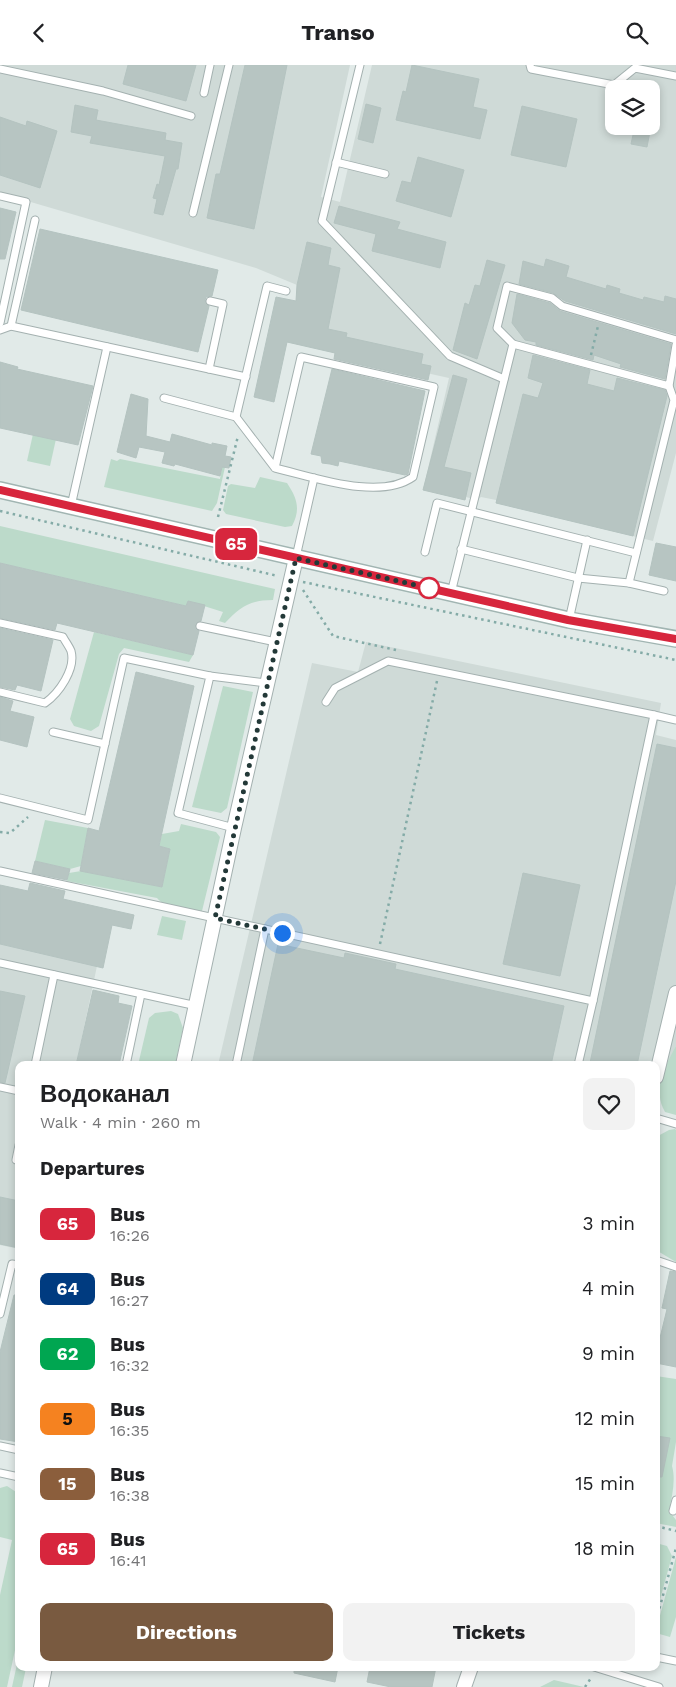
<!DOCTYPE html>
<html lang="en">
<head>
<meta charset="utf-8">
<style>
  :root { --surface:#fff; --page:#f2f2f2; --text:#202124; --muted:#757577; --accent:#795a40 }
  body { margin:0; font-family:"Work Sans",sans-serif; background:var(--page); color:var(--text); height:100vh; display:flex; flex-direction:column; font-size:19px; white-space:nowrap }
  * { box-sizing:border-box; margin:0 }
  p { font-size:16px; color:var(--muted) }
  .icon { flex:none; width:28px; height:28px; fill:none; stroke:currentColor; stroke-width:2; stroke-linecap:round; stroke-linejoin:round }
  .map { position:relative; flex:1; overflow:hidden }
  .drawer { position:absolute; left:15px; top:996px; width:645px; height:610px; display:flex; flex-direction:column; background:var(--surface); border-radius:10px; box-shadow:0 2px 8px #0003 }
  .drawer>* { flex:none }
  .badge { padding:0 10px; border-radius:8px; font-size:18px; line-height:32px }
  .controls { position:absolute; left:605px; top:15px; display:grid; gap:10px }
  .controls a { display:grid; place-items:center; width:55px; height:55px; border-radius:10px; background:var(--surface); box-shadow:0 2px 8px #0003; font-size:25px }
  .you { position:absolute; width:25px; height:25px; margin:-12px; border:4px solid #fff; border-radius:50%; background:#1a73e8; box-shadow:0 0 0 8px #1a73e833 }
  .map>.badge { position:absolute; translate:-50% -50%; box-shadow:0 0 0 2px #fff }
  h2 { padding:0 25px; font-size:19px; line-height:45px }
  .round { display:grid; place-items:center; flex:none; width:52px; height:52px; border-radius:10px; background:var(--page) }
  .headline { display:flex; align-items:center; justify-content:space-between; height:85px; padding:0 25px }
  h1 { font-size:24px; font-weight:700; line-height:38px }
  .primary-button { display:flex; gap:10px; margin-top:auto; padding:10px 25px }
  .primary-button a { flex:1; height:58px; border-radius:10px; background:var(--accent); color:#fff; font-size:20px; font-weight:700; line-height:58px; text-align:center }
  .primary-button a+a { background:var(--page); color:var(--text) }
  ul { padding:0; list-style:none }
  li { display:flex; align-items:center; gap:15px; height:65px; padding:0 25px }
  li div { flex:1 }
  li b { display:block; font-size:19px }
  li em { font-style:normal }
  li .badge { min-width:55px; font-weight:700; text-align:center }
  header { display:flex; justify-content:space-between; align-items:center; height:65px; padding:0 25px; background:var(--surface); font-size:22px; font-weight:700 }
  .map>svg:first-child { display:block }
</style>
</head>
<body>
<header><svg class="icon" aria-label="back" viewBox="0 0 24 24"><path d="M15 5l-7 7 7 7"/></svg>Transo<svg class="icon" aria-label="search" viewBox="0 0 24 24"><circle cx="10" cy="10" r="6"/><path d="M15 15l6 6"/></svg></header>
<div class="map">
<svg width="676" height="1622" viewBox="0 0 676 1622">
  <rect width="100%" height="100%" fill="#e1eae8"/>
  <g fill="#cfdad7" fill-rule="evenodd">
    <path d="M0,0h350l-29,132 19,5 32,-137h304v388l-23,88 -157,-38v-3l-15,-3 -4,3 -11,-3 -1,3 -42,-10 26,-112 -162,-36 9,-41 1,-16 -41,-17 -256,-75zM614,24h37v37h-37z"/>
    <path d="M366,577l295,61 -5,32 20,5v306l-14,31 -6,53v-65h-438l94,-402 46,9z"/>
    <path d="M0,879l97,22 -21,99h-57v184l-19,-4z"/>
  </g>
  <g fill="#bcdaca">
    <path d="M33,369l23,5 -6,27 -23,-5z"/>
    <path d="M111,394l6,2 3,-2 100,20 2,-12h3l-8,36 -5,8 -108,-24z"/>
    <path d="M260,412l27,6c10,15 14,26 5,43l-7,1 -59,-13 -3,-4 5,-24 3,-2 24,4z"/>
    <path d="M0,461l275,63 -2,11c-23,0 -33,7 -48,23l-6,-2 4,-9 -35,-11 -2,5 -186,-43z"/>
    <path d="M94,567l99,23 -4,7 -65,-14 -5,6 -20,72 -8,5 -17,-5 -4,-7z"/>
    <path d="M223,621l30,6 -26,116 -6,5 -29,-6z"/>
    <path d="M45,755l43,8 -7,38 -11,3 -35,-8z"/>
    <path d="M181,759l35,8 4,5 -18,74c-14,-1 -36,-2 -45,-13l-90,-17 2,-8 12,-2 81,16 8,-38 -11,-3 3,-12 17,-3z"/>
    <path d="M162,851l24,5 -4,19 -25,-5z"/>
    <path d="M171,946l7,3 5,14 -8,37h-37l11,-47 6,-5z"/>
    <path d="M676,981v69l-11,-3c-13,-22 0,-46 11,-66z"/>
    <path d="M675,1064l1,1v132l-20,-12v-113l13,-7z"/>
    <path d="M656,1311l20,3v63l-4,24c4,14 0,30 -3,45l7,9v7l-20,-4z"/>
    <path d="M7,1421l12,8v138l-12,55h-7v-92l12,-55 -12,-3v-49z"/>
    <path d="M656,1478l11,3 5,10 -16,58z"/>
    <path d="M676,1492v60l-6,20 -14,-4v-3z"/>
    <path d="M19,1590v12l7,1 -4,19h-10z"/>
    <path d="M554,1615l30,7h-44z"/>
  </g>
  <g fill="#b7c5c2" stroke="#b4c3c0">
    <path d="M128,0h68l-10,36 -63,-17z"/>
    <path d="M245,0h42l-33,164 -47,-11 9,-44h4z"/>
    <path d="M412,0l67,14 -6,28 14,3 -7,29 -84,-19 7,-29 3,1z"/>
    <path d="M366,39l15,4 -8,35 -15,-4z"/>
    <path d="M75,40l23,5 -2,10 70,13 -1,7 17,3 -4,26h-2l-13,46 -9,-2 3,-14 -4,-1 4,-14 2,1 6,-29 -75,-13 2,-7 -21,-4z"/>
    <path d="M522,41l55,13 -11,48 -55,-12z"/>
    <path d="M0,52l26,9 1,-5 30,10 -17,57 -40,-13z"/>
    <path d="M635,61h16l-4,21 -16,-3z"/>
    <path d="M418,92l46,13 -13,47 -55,-16 6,-20 9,2z"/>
    <path d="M339,141l61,16 -3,7 49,13 -6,26 -68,-17 4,-17 -42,-11z"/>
    <path d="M0,143l16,4 -11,47h-5z"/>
    <path d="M40,164l178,41 -6,26 -6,1 -1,3 4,6 -11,46 -177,-42z"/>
    <path d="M307,177l24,6 -3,17 12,3 -12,61 19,4 -1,4 77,17 -2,10 10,2 -3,14 -94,-21 1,-6 -48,-11 -13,60 -20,-5 22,-100 20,4 1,-16z"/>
    <path d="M546,194l23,7 -3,11 40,12 1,-4 13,4 -1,4 24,7 1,-3 20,5 1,-6 11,3v35l-111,-33 -12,-8 -34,-9 4,-23 21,6z"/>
    <path d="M487,195l18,5 -28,94 -24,-9 12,-47 4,2 6,-20 5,1z"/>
    <path d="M517,229l33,9 10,8 111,33 -6,35 -45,-12 1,-3 -27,-9 -1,5 -57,-15v-3l-11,-2 -13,-17z"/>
    <path d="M533,290l57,15 -3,14 27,7 3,-13 48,12 2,6 -34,140 -137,-33 27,-109 15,4 5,-15 -15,-5z"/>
    <path d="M0,297l18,5 -1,2 76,17 -15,59 -78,-17z"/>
    <path d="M332,304l93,22 -17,83 -3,1 -66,-14 -1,5 -8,-2 -8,-1 -1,-7 -10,-2z"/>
    <path d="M453,310l14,4 -23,88 27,6 -6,27 -42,-10z"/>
    <path d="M131,329l17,5 -2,37 24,6 2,-8 40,11v-2l15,3 -2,10 6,1 -2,11 -7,-1 -2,9 -45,-12 -1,2 -12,-3 3,-11 -26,-5 -3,11 -19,-6z"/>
    <path d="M656,478l20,4v34l-27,-6z"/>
    <path d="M0,498l186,43 2,-5 17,4 -4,16 -6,3 4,7 -6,24 -136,-32 -2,7 -55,-12z"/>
    <path d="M0,563l53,12 -12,51 -24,-6 -2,5 -15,-3z"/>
    <path d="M136,607l58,14 -35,160 11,3 -8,38 -82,-16 8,-43 11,3z"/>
    <path d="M0,632l13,4 -3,10 24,6 -7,30 -27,-7z"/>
    <path d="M657,679l19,4v133l-39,184h-37l-10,-2z"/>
    <path d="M35,796l35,8 -3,11 -35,-7z"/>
    <path d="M523,808l57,12 -20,91 -57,-12z"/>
    <path d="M30,818l35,8 -2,8 71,16 -3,14 -19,-4 -9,43 -103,-24v-59l28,6z"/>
    <path d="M278,879l66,14 1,-5 51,11 -1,5 169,37 -13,59h-299z"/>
    <path d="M93,925l26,6 -1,7 14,3 -13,59h-43z"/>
    <path d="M0,926l25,5 -20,87 -5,-1z"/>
    <path d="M0,1132l19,4v47l-19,-4z"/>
    <path d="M670,1206l6,1v95l-20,-4v-26l4,1 7,-29 -5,-1z"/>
    <path d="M14,1230h5v147l-19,-3v-87z"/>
    <path d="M656,1371l14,2 -8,39h-6z"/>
    <path d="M294,1602h44l-3,15 -41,-9z"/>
    <path d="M370,1602h66l-4,20h-41l-24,-5z"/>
  </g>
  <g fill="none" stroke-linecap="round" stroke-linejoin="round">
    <defs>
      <g id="service">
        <path d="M360,0l-38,156 128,135 54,23"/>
        <path d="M530,0l1,4 83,16 21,-17 41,8"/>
        <path d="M0,4l103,22 88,25"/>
        <path d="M204,28l6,-28"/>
        <path d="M336,97l49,12"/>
        <path d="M0,131l26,6 -26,121"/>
        <path d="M193,148l36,-148"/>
        <path d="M35,155l-24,106 235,51"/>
        <path d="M0,265l11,-4"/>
        <path d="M676,275l-114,-34 -10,-8 -45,-12 -10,42 16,16 156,42 7,-41"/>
        <path d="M209,304l14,-65 -13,-3"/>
        <path d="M164,333l72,19 39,51c39,9 104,33 138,9l21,-90 -133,-30 -26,111"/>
        <path d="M236,352l31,-131 19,5"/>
        <path d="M71,441l36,-159"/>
        <path d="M461,484l117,29 51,5 35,8"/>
        <path d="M425,487l12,-49 199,50"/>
        <path d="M296,492l18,-79"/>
        <path d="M629,518l45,-183 -5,-14"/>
        <path d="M451,528l62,-249"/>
        <path d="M569,555l18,-80"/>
        <path d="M0,558l63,14c2,4 6,9 8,14 5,18 -12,42 -26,52l-45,-11"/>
        <path d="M200,561l76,16"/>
        <path d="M210,611l56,7"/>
        <path d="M326,637l9,-14 53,-27 266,54"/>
        <path d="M53,667l52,12"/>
        <path d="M0,733l88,22 36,-162 86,18 -32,137 56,15"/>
        <path d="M0,806l593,130 -15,64"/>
        <path d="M0,898l197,43"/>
        <path d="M593,936l61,-286 22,5"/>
        <path d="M35,1000l19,-90"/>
        <path d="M126,1000l15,-71"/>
        <path d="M236,1000l29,-136"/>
        <path d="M0,1022l19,4"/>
        <path d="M656,1053l20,6"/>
        <path d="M16,1095l3,-15"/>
        <path d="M656,1195l20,7"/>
        <path d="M0,1249l12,-50 7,1"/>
        <path d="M0,1381l19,4"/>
        <path d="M0,1408l19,4"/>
        <path d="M673,1446l3,-11"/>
        <path d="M656,1592l20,4"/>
        <path d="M594,1602l65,20"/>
      </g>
      <g id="minor">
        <path d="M183,1000l51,-237 62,-270"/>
        <path d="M656,1012l20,-84"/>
        <path d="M41,1622l4,-20"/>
        <path d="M464,1622l7,-20"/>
      </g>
      <path id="secondary" d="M0,425l569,130 107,19"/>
    </defs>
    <use href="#service" stroke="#a4b1b0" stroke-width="9"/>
    <use href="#minor" stroke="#a4b1b0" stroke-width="16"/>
    <use href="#secondary" stroke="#a1b5b2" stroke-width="18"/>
    <g stroke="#84aba7" stroke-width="2.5" stroke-dasharray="2.5 4" stroke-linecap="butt">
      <path d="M591,290l7,-29"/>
      <path d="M0,446l278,65"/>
      <path d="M218,452l20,-81"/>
      <path d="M303,517l373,78"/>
      <path d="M303,525l30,46 63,14"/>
      <path d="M0,767l10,1 18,-16"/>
      <path d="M380,879l57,-263"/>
      <path d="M656,1461l20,5"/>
      <path d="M656,1556l20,-73"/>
      <path d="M585,1622l6,-9"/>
    </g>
    <use href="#service" stroke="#fff" stroke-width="7"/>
    <use href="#minor" stroke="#fff" stroke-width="14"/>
    <use href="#secondary" stroke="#fff" stroke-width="15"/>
  </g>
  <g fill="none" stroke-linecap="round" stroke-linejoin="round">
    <defs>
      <path id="line" d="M0,425l568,130 108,19"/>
    </defs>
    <use href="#line" stroke="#fff" stroke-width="11"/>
    <use href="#line" stroke="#d7263d" stroke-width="8"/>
    <path stroke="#233938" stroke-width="5" stroke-dasharray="0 9" d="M282,868l-67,-15 81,-360 133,30"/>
  </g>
  <circle fill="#fff" stroke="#d7263d" stroke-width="2.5" cx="429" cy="523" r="10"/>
</svg>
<div class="controls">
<a><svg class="icon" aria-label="layers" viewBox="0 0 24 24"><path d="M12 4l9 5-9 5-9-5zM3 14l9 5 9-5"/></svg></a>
</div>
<div class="you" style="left:282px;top:868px"></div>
<b class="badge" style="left:236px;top:479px;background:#d7263d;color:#fff">65</b>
<section class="drawer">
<div class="headline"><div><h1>Водоканал</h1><p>Walk · 4 min · 260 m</p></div><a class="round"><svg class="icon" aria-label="heart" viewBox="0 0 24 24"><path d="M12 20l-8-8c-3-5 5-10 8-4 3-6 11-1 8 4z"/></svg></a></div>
<h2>Departures</h2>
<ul>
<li><span class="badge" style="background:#d7263d;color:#fff">65</span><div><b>Bus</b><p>16:26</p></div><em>3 min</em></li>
<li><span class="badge" style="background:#003b80;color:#fff">64</span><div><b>Bus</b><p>16:27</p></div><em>4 min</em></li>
<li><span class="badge" style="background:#00a651;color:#fff">62</span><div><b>Bus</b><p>16:32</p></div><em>9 min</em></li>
<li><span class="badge" style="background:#f58220;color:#111">5</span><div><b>Bus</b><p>16:35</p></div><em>12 min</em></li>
<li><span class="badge" style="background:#8b5e3c;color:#fff">15</span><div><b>Bus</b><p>16:38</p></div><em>15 min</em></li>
<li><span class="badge" style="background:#d7263d;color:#fff">65</span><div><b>Bus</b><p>16:41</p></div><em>18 min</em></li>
</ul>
<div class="primary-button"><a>Directions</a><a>Tickets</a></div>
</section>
</div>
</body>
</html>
